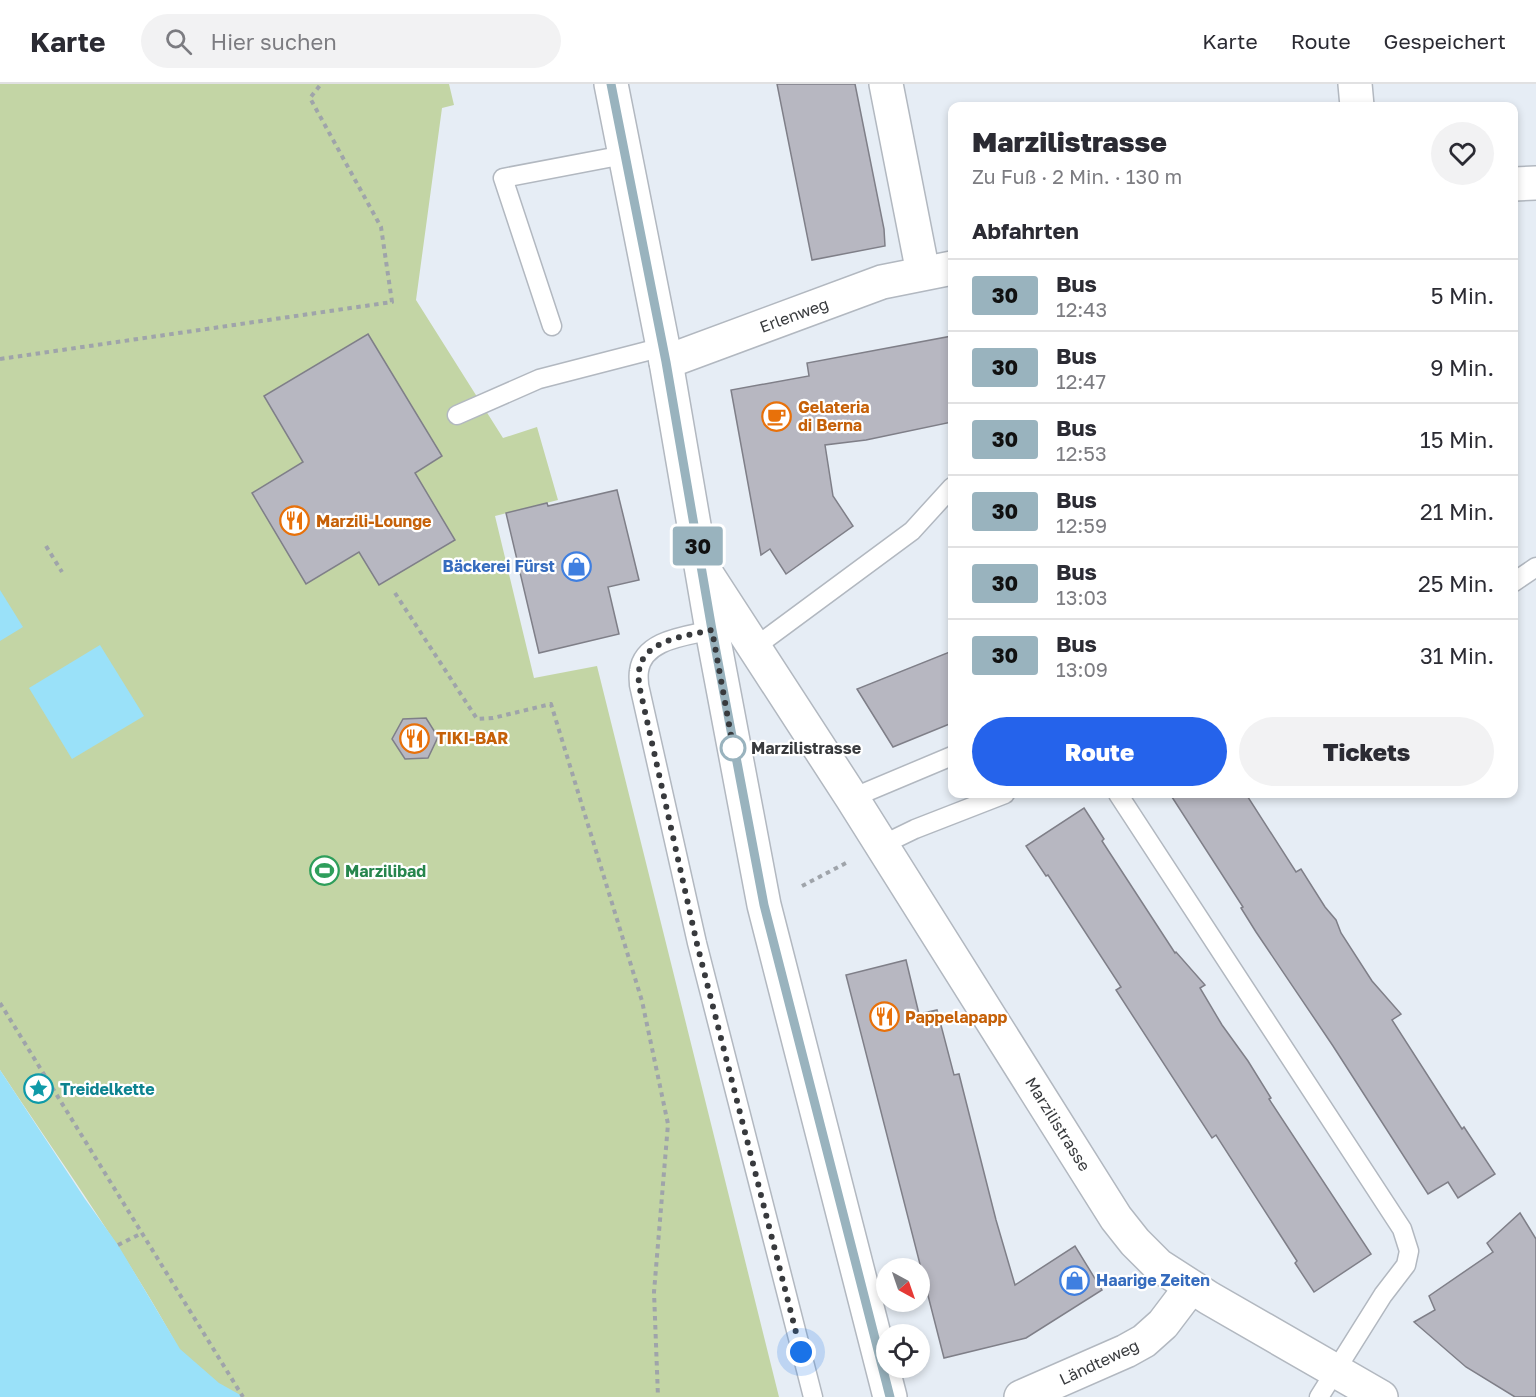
<!DOCTYPE html>
<html lang="de">
<head>
<meta charset="utf-8">
<style>
  :root { --surface:#fff; --page:#f2f2f3; --text:#2b2b33; --muted:#7c7c81; --line:#e1e1e2; --accent:#2563eb }
  body { margin:0; font-family:"Golos Text",sans-serif; background:var(--page); color:var(--text); height:100vh; display:flex; flex-direction:column; font-size:22px; white-space:nowrap }
  * { box-sizing:border-box; margin:0 }
  p { font-size:20px; color:var(--muted) }
  .icon { flex:none; width:33px; height:33px; fill:none; stroke:currentColor; stroke-width:2; stroke-linecap:round; stroke-linejoin:round }
  .map { position:relative; flex:1; overflow:hidden }
  .drawer { position:absolute; left:948px; top:18px; width:570px; height:696px; display:flex; flex-direction:column; background:var(--surface); border-radius:12px; box-shadow:0 3px 9px #0003 }
  .drawer>* { flex:none }
  .badge { padding:0 12px; border-radius:4px; font-size:21px; line-height:39px }
  .needle { width:39px; rotate:140deg }
  .tools { position:absolute; left:876px; top:1174px; display:grid; gap:12px }
  .tools a { display:grid; place-items:center; width:54px; height:54px; border-radius:50%; background:var(--surface); box-shadow:0 3px 9px #0003; font-size:30px }
  .you { position:absolute; width:30px; height:30px; margin:-15px; border:4px solid #fff; border-radius:50%; background:#1a73e8; box-shadow:0 0 0 9px #1a73e833 }
  .map>.badge { position:absolute; translate:-50% -50%; box-shadow:0 0 0 3px #fff }
  h2 { padding:0 24px; font-size:22px; line-height:54px }
  .round { display:grid; place-items:center; flex:none; width:63px; height:63px; border-radius:32px; background:var(--page) }
  .overview { display:flex; align-items:center; justify-content:space-between; height:102px; padding:0 24px }
  h1 { font-size:28px; font-weight:800; line-height:45px }
  .primary-button { display:flex; gap:12px; margin-top:auto; padding:12px 24px }
  .primary-button a { flex:1; height:69px; border-radius:36px; background:var(--accent); color:#fff; font-size:24px; font-weight:800; line-height:69px; text-align:center }
  .primary-button a+a { background:var(--page); color:var(--text) }
  ul { padding:0; list-style:none }
  li { display:flex; align-items:center; gap:18px; height:72px; padding:0 24px; border-top:2px solid var(--line) }
  li div { flex:1 }
  li b { display:block; font-size:22px }
  li em { font-style:normal }
  li .badge { min-width:66px; font-weight:700; text-align:center }
  header { display:flex; align-items:center; gap:36px; box-sizing:border-box; height:84px; padding:0 30px; background:var(--surface); border-bottom:2px solid var(--line) }
  header strong { font-size:28px }
  nav { display:flex; gap:33px; margin-inline-start:auto; font-size:21px }
  .search { width:420px; height:54px; background:var(--page); display:flex; align-items:center; gap:15px; box-sizing:border-box; padding:0 21px; border-radius:33px; color:var(--muted); font-size:22px }
  .map>svg:first-child { display:block }
</style>
</head>
<body>
<header>
<strong>Karte</strong>
<div class="search"><svg class="icon" aria-label="search" viewBox="0 0 24 24"><circle cx="10" cy="10" r="6"/><path d="M15 15l6 6"/></svg>Hier suchen</div>
<nav><a>Karte</a><a>Route</a><a>Gespeichert</a></nav>
</header>
<div class="map">
<svg width="1536" height="1313" viewBox="0 0 1536 1313">
  <rect width="100%" height="100%" fill="#e6edf5"/>
  <path fill="#c3d5a5" d="M0,0h449l5,21 -12,3 -26,192 87,138 34,-11 21,73 -63,16 39,162 63,-12 182,731h-575c-57,-116 -133,-220 -204,-327z"/>
  <g fill="#9ae1f9">
    <path d="M0,506l23,37 -23,14z"/>
    <path d="M100,561l44,71 -72,43 -43,-71z"/>
    <path d="M0,986l85,129 33,46 62,104 39,34 25,14h-244z"/>
  </g>
  <g fill="#b7b7c1" stroke="#7f7f88" stroke-width="1.5">
    <path d="M777,0h78l29,145 1,17 -73,14z"/>
    <path d="M368,250l74,122 -27,17 40,67 -76,45 -20,-33 -53,32 -54,-91 51,-31 -39,-66z"/>
    <path d="M952,252v86l-86,18 -41,5 8,51 20,30 -67,48 -16,-25 -9,6 -30,-165 78,-14 -2,-13z"/>
    <path d="M617,406l22,90 -31,7 11,47 -80,19 -33,-140 41,-10 1,3z"/>
    <path d="M952,567v72l-59,24 -36,-58z"/>
    <path d="M426,634l12,19 -10,21 -23,1 -13,-20 11,-20z"/>
    <path d="M1170,710h76l50,78 5,-3 24,38 11,13 5,13 31,48 29,33 -9,6 70,109 2,-2 31,47 -37,24 -10,-16 -20,12 -95,-148 -77,-114 -15,-24 2,-1z"/>
    <path d="M1084,724l20,31 -2,2 73,112 1,-1 29,33 -5,3 22,37 26,36 23,37 -2,1 102,155 -57,38 -19,-29 2,-2 -81,-126 -4,3 -96,-148 5,-3 -73,-112 -2,1 -20,-30z"/>
    <path d="M906,876l13,54 18,-4 17,65 5,-1 37,146 19,65 60,-39 27,44 -76,48 -82,20 -98,-383z"/>
    <path d="M1520,1129l16,26v158h-21l-49,-30 -52,-45 21,-12 -6,-14 64,-44 -6,-9z"/>
  </g>
  <g fill="none" stroke-linecap="round" stroke-linejoin="round">
    <defs>
      <g id="lane">
        <path d="M552,242l-49,-148 121,-23"/>
        <path d="M457,331l82,-36 124,-32"/>
        <path d="M1514,498l22,-15"/>
        <path d="M712,546c-24,6 -69,9 -73,41 -1,5 0,10 0,14l58,258 116,454"/>
        <path d="M755,563l157,-116 40,-44"/>
        <path d="M1118,710l284,435 7,22 -3,14 -23,30 -64,102"/>
        <path d="M852,714l100,-42"/>
        <path d="M882,761l33,-16 90,-35"/>
      </g>
      <g id="street">
        <path d="M611,0l55,278 46,268 52,275 126,492"/>
        <path d="M886,0l37,189"/>
        <path d="M1355,0l2,22"/>
        <path d="M1514,100l22,-1"/>
        <path d="M666,278l216,-80 70,-14"/>
        <path d="M708,492l144,222 264,420 19,24 23,23 51,33 172,99"/>
        <path d="M1021,1313l105,-46 18,-10 19,-17 28,-37"/>
      </g>
    </defs>
    <use href="#lane" stroke="#b2b8c0" stroke-width="21"/>
    <use href="#street" stroke="#b2b8c0" stroke-width="36"/>
    <g stroke="#9fa4aa" stroke-width="4" stroke-dasharray="4.5 4.5" stroke-linecap="butt">
      <path d="M0,275l392,-57 -11,-75 -71,-129 11,-14"/>
      <path d="M46,462l16,26"/>
      <path d="M395,509l82,126 16,-1 58,-14 91,297 26,123 -14,168 4,105"/>
      <path d="M802,802l44,-23"/>
      <path d="M0,919l243,394"/>
      <path d="M118,1161l24,-12"/>
    </g>
    <use href="#lane" stroke="#fff" stroke-width="18"/>
    <use href="#street" stroke="#fff" stroke-width="33"/>
  </g>
  <g fill="none" stroke-linecap="round" stroke-linejoin="round">
    <defs>
      <path id="line" d="M611,0l55,278 46,268 52,275 126,492"/>
    </defs>
    <use href="#line" stroke="#fff" stroke-width="14"/>
    <use href="#line" stroke="#99b3be" stroke-width="9"/>
    <path stroke="#383a3d" stroke-width="6" stroke-dasharray="0 10.8" d="M733,664l1,4 -22,-122c-24,6 -69,9 -73,41 -1,5 0,10 0,14l58,259 104,408"/>
  </g>
  <defs>
    <symbol id="cafe-ring" viewBox="-11 -11 22 22"><circle r="9.5" fill="#fff" stroke="#e8710a" stroke-width="1.5"/><path d="M-5.5-4.5H6V0H3Q3 3.5 0 3.5H-2.5Q-5.5 3.5-5.5 0ZM3-3.2v2h1.7v-2ZM-6 4.5H4V6H-6Z" fill="#e8710a"/></symbol>
    <symbol id="restaurant-ring" viewBox="-11 -11 22 22"><circle r="9.5" fill="#fff" stroke="#e8710a" stroke-width="1.5"/><path d="M-5-6h1v4h1v-4h1v4h1v-4h1v5L-1.5 .5V6h-2V.5L-5-1ZM5-6V6H3V1.5H1.5Q1.5-4 5-6Z" fill="#e8710a"/></symbol>
    <symbol id="shop-ring" viewBox="-11 -11 22 22"><circle r="9.5" fill="#fff" stroke="#3f7fe0" stroke-width="1.5"/><path d="M-5-2.5h2.3a2.7 3.5 0 0 1 5.4 0H5L5.5 6h-11ZM-1.5-2.5h3a1.5 2.3 0 0 0-3 0Z" fill="#3f7fe0"/></symbol>
    <symbol id="stadium-ring" viewBox="-11 -11 22 22"><circle r="9.5" fill="#fff" stroke="#2e9e5b" stroke-width="1.5"/><path d="M0-5a6.5 5 0 1 0 0 10a6.5 5 0 1 0 0-10ZM-3.5-1.8h7v3.6h-7Z" fill="#2e9e5b"/></symbol>
    <symbol id="sight-ring" viewBox="-11 -11 22 22"><circle r="9.5" fill="#fff" stroke="#0f9aa8" stroke-width="1.5"/><path d="M0-6L1.8-2.2L6-1.7L2.9 1.2L3.7 5.4L0 3.3L-3.7 5.4L-2.9 1.2L-6-1.7L-1.8-2.2Z" fill="#0f9aa8"/></symbol>
  </defs>
  <g fill-rule="evenodd">
    <use href="#cafe-ring" x="760" y="316" width="33" height="33"/>
    <use href="#restaurant-ring" x="278" y="420" width="33" height="33"/>
    <use href="#shop-ring" x="560" y="466" width="33" height="33"/>
    <use href="#restaurant-ring" x="398" y="638" width="33" height="33"/>
    <use href="#stadium-ring" x="308" y="770" width="33" height="33"/>
    <use href="#restaurant-ring" x="868" y="916" width="33" height="33"/>
    <use href="#sight-ring" x="22" y="988" width="33" height="33"/>
    <use href="#shop-ring" x="1058" y="1180" width="33" height="33"/>
  </g>
  <circle fill="#fff" stroke="#99b3be" stroke-width="3" cx="733" cy="664" r="12"/>
  <g text-anchor="middle" dominant-baseline="central" stroke-width="4.5" stroke-linejoin="round" paint-order="stroke">
    <g font-size="16" fill="#383a3d" stroke="#fff">
      <text transform="translate(794 231) rotate(-20)">Erlenweg</text>
      <text transform="translate(1058 1040) rotate(58)">Marzilistrasse</text>
      <text transform="translate(1099 1278) rotate(-25)">Ländteweg</text>
    </g>
    <g font-size="16" font-weight="bold" fill="#c56008" stroke="#fff" text-anchor="start">
      <text x="798" y="323">Gelateria<tspan x="798" dy="18">di Berna</tspan></text>
      <text x="316" y="437">Marzili-Lounge</text>
      <text x="436" y="654">TIKI-BAR</text>
      <text x="905" y="933">Pappelapapp</text>
    </g>
    <g font-size="16" font-weight="bold" fill="#366cbe" stroke="#fff" text-anchor="end">
      <text x="555" y="482">Bäckerei Fürst</text>
      <text x="1096" y="1196" text-anchor="start">Haarige Zeiten</text>
    </g>
    <g font-size="16" font-weight="bold" fill="#383a3d" stroke="#fff" text-anchor="start">
      <text x="751" y="664">Marzilistrasse</text>
    </g>
    <g font-size="16" font-weight="bold" fill="#27864d" stroke="#fff" text-anchor="start">
      <text x="345" y="787">Marzilibad</text>
    </g>
    <g font-size="16" font-weight="bold" fill="#0d838f" stroke="#fff" text-anchor="start">
      <text x="60" y="1005">Treidelkette</text>
    </g>
  </g>
</svg>
<div class="tools">
<a><svg class="needle" viewBox="-14 -14 28 28"><path d="M0-13l5 13h-10z" fill="#e53935"/><path d="M0 13l5-13h-10z" fill="#7c7c81"/></svg></a>
<a><svg class="icon" aria-label="locate" viewBox="0 0 24 24"><circle cx="12" cy="12" r="6"/><path d="M12 2v4M12 18v4M2 12h4M18 12h4"/></svg></a>
</div>
<div class="you" style="left:801px;top:1268px"></div>
<b class="badge" style="left:698px;top:462px;background:#99b3be;color:#111">30</b>
<section class="drawer">
<div class="overview"><div><h1>Marzilistrasse</h1><p>Zu Fuß · 2 Min. · 130 m</p></div><a class="round"><svg class="icon" aria-label="heart" viewBox="0 0 24 24"><path d="M12 20l-8-8c-3-5 5-10 8-4 3-6 11-1 8 4z"/></svg></a></div>
<h2>Abfahrten</h2>
<ul>
<li><span class="badge" style="background:#99b3be;color:#111">30</span><div><b>Bus</b><p>12:43</p></div><em>5 Min.</em></li>
<li><span class="badge" style="background:#99b3be;color:#111">30</span><div><b>Bus</b><p>12:47</p></div><em>9 Min.</em></li>
<li><span class="badge" style="background:#99b3be;color:#111">30</span><div><b>Bus</b><p>12:53</p></div><em>15 Min.</em></li>
<li><span class="badge" style="background:#99b3be;color:#111">30</span><div><b>Bus</b><p>12:59</p></div><em>21 Min.</em></li>
<li><span class="badge" style="background:#99b3be;color:#111">30</span><div><b>Bus</b><p>13:03</p></div><em>25 Min.</em></li>
<li><span class="badge" style="background:#99b3be;color:#111">30</span><div><b>Bus</b><p>13:09</p></div><em>31 Min.</em></li>
</ul>
<div class="primary-button"><a>Route</a><a>Tickets</a></div>
</section>
</div>
</body>
</html>
